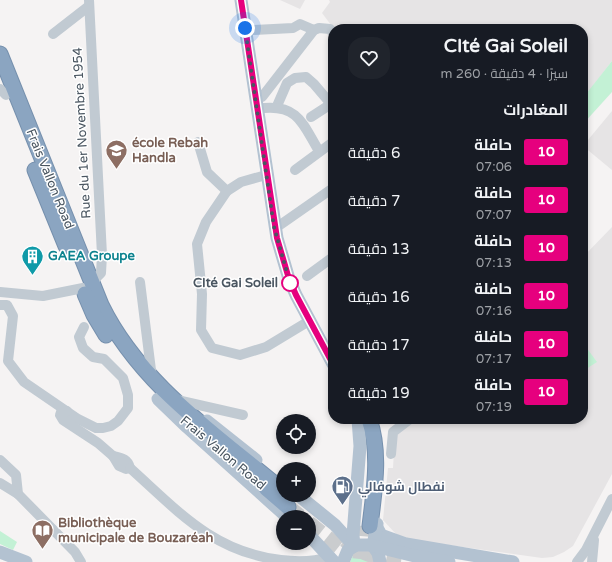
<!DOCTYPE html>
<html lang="ar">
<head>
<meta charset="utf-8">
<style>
  :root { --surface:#171b24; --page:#20242c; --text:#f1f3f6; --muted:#9ea1a6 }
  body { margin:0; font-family:"Varela Round",Cairo,sans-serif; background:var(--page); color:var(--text); direction:rtl; height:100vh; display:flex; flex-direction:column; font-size:15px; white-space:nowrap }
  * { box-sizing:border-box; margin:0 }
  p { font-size:13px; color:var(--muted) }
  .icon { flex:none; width:22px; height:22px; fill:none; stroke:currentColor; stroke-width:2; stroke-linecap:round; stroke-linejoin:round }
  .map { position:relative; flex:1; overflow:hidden; direction:ltr }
  .details { position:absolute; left:328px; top:24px; width:260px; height:400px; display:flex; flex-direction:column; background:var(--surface); border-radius:16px; box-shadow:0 2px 6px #0003; direction:rtl }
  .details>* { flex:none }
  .badge { padding:0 8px; border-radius:3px; font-size:14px; line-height:26px }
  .controls { position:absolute; left:276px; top:414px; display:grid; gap:8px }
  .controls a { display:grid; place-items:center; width:40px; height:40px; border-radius:50%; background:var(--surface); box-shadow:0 2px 6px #0003; font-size:20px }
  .you { position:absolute; width:20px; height:20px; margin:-10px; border:3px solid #fff; border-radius:50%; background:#1a73e8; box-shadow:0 0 0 6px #1a73e833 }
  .map>.badge { position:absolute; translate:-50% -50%; box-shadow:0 0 0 2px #fff }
  h2 { padding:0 20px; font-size:15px; line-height:36px }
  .round { display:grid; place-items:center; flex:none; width:42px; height:42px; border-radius:16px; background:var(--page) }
  .head { display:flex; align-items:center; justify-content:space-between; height:68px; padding:0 20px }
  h1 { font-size:19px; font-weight:700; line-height:30px }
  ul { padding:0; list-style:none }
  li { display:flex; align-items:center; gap:12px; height:48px; padding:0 20px }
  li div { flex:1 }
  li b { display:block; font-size:15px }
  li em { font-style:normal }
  li .badge { min-width:44px; font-weight:700; text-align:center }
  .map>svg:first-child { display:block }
</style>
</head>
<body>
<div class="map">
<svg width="612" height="562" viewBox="0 0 612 562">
  <rect width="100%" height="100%" fill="#f5f3f3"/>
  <g fill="#e6e4e5">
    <path d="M280,0h25l-5,9z"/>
    <path d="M329,0h283v61l-26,34 -3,-1v-65h-249l-12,-16 8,-11z"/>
    <path d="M612,111v59l-29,-24z"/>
    <path d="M612,227v247l-39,72 -9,6 -11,5 -11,1 -138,-19 -9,-6 -12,-13 5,-52h5l2,-35 20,-14h168v-162z"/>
  </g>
  <g fill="#c3f1d5">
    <path d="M612,61v31l-29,32v-30h3z"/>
    <path d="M583,343l14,19 -14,9z"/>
    <path d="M0,531l17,11 -4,8 -13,-6z"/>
    <path d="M359,551c8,1 13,2 14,11h-23l3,-7z"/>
  </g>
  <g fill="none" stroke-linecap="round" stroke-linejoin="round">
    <g stroke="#caccce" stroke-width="15" stroke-dasharray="15 8" stroke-linecap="butt">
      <path d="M288,507l13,10"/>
      <path d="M309,523l43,34"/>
      <path d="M345,540c17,14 34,19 56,22"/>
      <path d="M360,559l3,-33"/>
    </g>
    <defs>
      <g id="highway">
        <path d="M0,54l101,251c39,80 116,130 182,186"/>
        <path d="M35,170l31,76"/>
        <path d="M85,294l9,21 12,20"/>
        <path d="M369,419c12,34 5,72 1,107"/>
        <path d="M266,488l22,19"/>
      </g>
    </defs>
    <use href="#highway" stroke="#7690ad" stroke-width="17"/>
    <g stroke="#c1cad2" stroke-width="10">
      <path d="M89,0l13,255 -1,18 -5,5 -3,7"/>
      <path d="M253,30l40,-2 7,-4 14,6"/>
      <path d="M53,34l36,-28"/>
      <path d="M0,89l6,6"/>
      <path d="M262,97l52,-67 5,-2 11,1 3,4"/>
      <path d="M277,106l10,-23 8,-5 11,-1 8,7 17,20"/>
      <path d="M264,108c35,-3 39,17 55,43"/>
      <path d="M311,117l20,-13 2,1"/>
      <path d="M198,142l9,30 20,19"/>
      <path d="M295,170l38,-28"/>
      <path d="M266,175l-25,7 -14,9 -21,31 -9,22 5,50 -1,36 11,18 28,7 26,-8 43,-26"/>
      <path d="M280,225l53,-37"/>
      <path d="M307,276l26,-19"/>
      <path d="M140,282l12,96"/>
      <path d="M0,292l43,4 40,-8"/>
      <path d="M0,305h7l6,11 -5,45 16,21 54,37 18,9h7l8,-2 7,-5 10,-13v-13l-5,-17 -19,-19 -11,-2 -10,-9 -4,-11 5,-10"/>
      <path d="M177,400l66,15"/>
      <path d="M67,411l-6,1 -1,3 3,5 35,23 15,13"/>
      <path d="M391,454l2,-22 17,-13"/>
      <path d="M113,456c9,2 15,3 17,12l-4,1 -7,-3z"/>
      <path d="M0,460l16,15 2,19 57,58 6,10"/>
      <path d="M130,468c48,43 83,84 151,92 16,2 32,2 48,-3"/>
      <path d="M0,483l18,11"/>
      <path d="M577,562l9,-12 26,-51"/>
      <path d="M592,562l2,-22"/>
    </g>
    <g stroke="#b3c2d1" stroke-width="13">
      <path d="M241,0l36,238 12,41 7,16 37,69"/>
      <path d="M158,399l29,28 100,90"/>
      <path d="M207,421l49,39"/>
      <path d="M298,495l37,30 19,21"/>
      <path d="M376,526l5,9 25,9 107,18"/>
      <path d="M309,535l25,27"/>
      <path d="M354,546l-1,-11 7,-89 -2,-27"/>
      <path d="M373,546l4,-22"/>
      <path d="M373,546l5,7 2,9"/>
      <path d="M0,552l26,10"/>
      <path d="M343,562l5,-12 8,-5h14l45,11 34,6"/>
    </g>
    <use href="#highway" stroke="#8ba5c1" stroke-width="15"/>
  </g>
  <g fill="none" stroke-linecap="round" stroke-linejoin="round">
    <defs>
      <path id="line" d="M241,0l36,238 12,41 7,16 37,69"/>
    </defs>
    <use href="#line" stroke="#fff" stroke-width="9"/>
    <use href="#line" stroke="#e6007e" stroke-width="6"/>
    <path stroke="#4a5661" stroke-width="4" stroke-dasharray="0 7.2" d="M245,28l29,199 16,56"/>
  </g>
  <defs>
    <symbol id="university-pin" viewBox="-11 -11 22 30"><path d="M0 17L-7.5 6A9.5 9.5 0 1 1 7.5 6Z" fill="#8d6e63" stroke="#fff"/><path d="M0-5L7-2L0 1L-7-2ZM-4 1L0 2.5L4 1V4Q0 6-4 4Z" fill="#fff"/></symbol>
    <symbol id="building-pin" viewBox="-11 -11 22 30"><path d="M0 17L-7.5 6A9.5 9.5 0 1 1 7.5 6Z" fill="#0f9aa8" stroke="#fff"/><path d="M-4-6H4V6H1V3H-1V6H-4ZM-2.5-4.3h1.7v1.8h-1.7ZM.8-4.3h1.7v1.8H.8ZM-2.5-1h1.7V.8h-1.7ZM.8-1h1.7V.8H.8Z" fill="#fff"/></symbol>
    <symbol id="fuel-pin" viewBox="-11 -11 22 30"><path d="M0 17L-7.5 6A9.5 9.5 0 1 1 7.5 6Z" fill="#5c6f8a" stroke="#fff"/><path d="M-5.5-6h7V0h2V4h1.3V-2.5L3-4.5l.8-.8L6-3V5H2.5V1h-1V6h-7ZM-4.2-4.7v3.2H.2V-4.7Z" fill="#fff"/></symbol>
    <symbol id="library-pin" viewBox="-11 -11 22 30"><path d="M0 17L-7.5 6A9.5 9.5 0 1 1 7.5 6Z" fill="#8d6e63" stroke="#fff"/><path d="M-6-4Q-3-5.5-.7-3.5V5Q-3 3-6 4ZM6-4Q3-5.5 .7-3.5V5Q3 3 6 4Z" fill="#fff"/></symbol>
  </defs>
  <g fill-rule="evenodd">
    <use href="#university-pin" x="104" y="138" width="25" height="34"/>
    <use href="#building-pin" x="20" y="244" width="25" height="34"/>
    <use href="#fuel-pin" x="330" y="474" width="25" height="34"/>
    <use href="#library-pin" x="30" y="518" width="25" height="34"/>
  </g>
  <circle fill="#fff" stroke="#e6007e" stroke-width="2" cx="290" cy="283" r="8"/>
  <g text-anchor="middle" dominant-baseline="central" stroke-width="3" stroke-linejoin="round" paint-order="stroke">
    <g font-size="13" fill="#4a5661" stroke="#fff">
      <text transform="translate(82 133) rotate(-93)">Rue du 1er Novembre 1954</text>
      <text transform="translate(50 179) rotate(68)">Frais Vallon Road</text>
      <text transform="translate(223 453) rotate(40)">Frais Vallon Road</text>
    </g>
    <g font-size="13" font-weight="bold" fill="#785e54" stroke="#fff" text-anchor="start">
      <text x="132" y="143">école Rebah<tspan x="132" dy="15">Handla</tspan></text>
      <text x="58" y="523">Bibliothèque<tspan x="58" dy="15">municipale de Bouzaréah</tspan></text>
    </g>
    <g font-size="13" font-weight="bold" fill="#0d838f" stroke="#fff" text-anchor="start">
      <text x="48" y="256">GAEA Groupe</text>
    </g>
    <g font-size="13" font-weight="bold" fill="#4a5661" stroke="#fff" text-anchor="end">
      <text x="278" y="283">CIté Gai Soleil</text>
    </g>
    <g font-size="13" font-weight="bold" fill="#4e5e75" stroke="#fff" text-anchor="start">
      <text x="358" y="487">نفطال شوفالي</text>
    </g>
  </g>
</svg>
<div class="controls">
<a><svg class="icon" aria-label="locate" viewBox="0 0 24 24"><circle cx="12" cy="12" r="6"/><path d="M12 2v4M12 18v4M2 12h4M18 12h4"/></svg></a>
<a>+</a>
<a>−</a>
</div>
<div class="you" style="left:245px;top:28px"></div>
<section class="details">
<div class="head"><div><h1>CIté Gai Soleil</h1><p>سيرًا · 4 دقيقة · 260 m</p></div><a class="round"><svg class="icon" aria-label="heart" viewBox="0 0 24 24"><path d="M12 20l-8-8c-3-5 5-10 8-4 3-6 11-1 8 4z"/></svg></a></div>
<h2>المغادرات</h2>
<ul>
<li><span class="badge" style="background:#e6007e;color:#fff">10</span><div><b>حافلة</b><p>07:06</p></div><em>6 دقيقة</em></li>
<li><span class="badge" style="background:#e6007e;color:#fff">10</span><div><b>حافلة</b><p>07:07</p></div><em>7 دقيقة</em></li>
<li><span class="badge" style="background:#e6007e;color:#fff">10</span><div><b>حافلة</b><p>07:13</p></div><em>13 دقيقة</em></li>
<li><span class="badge" style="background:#e6007e;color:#fff">10</span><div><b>حافلة</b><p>07:16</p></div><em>16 دقيقة</em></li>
<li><span class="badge" style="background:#e6007e;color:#fff">10</span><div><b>حافلة</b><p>07:17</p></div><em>17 دقيقة</em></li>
<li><span class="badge" style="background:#e6007e;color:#fff">10</span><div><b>حافلة</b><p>07:19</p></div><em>19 دقيقة</em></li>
</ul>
</section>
</div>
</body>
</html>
